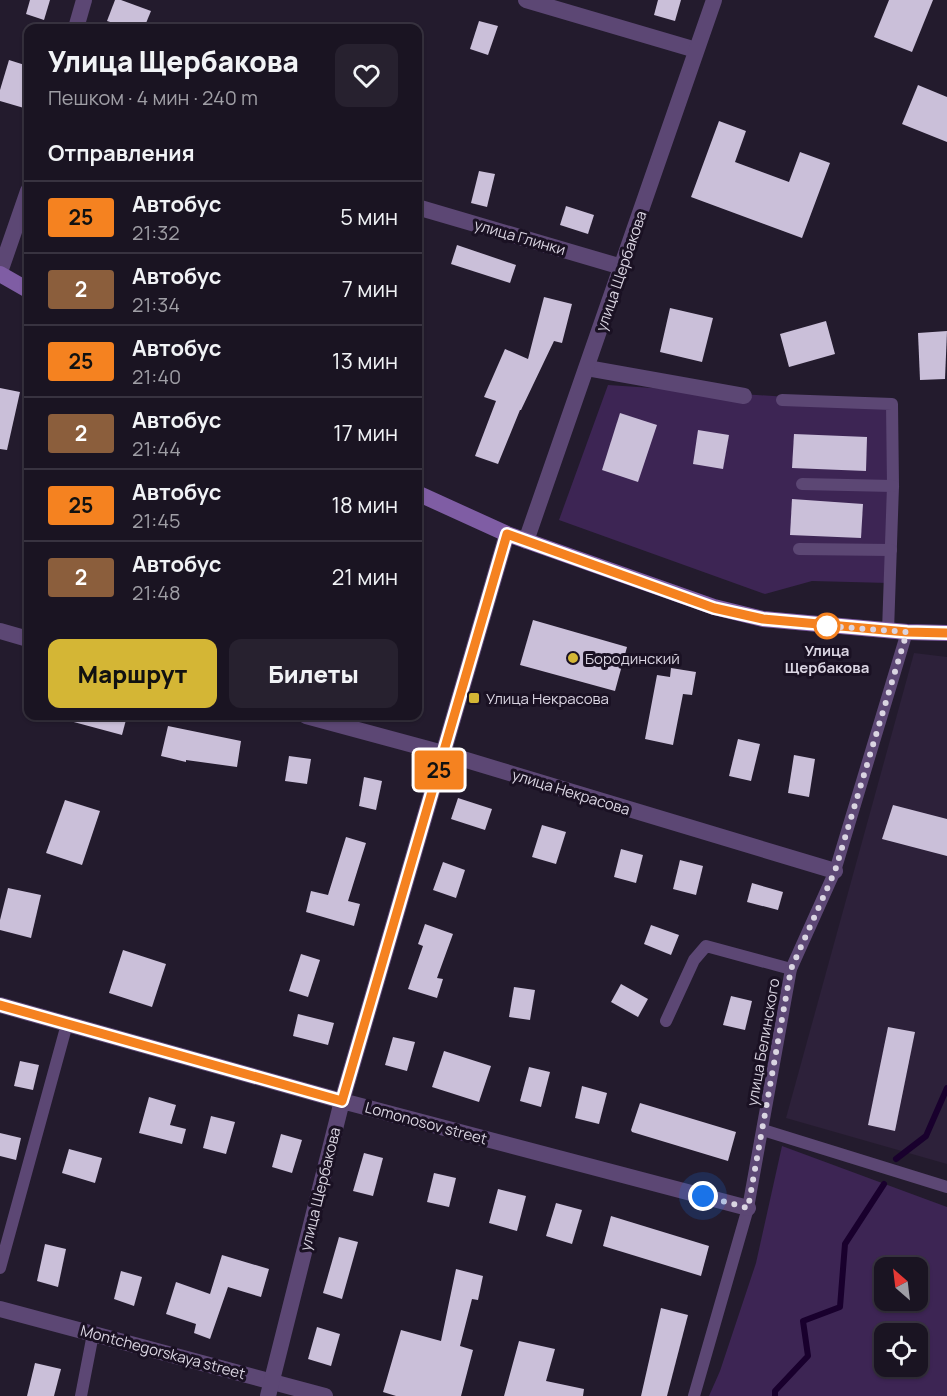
<!DOCTYPE html>
<html lang="ru">
<head>
<meta charset="utf-8">
<style>
  :root { --surface:#1a1422; --page:#27212f; --text:#f1f3f6; --muted:#9f9ea5; --line:#383340; --accent:#d4b635 }
  body { margin:0; font-family:Manrope,sans-serif; background:var(--page); color:var(--text); height:100vh; display:flex; flex-direction:column; font-size:22px; white-space:nowrap }
  * { box-sizing:border-box; margin:0 }
  p { font-size:20px; color:var(--muted) }
  .icon { flex:none; width:33px; height:33px; fill:none; stroke:currentColor; stroke-width:2; stroke-linecap:round; stroke-linejoin:round }
  .map { position:relative; flex:1; overflow:hidden }
  .sheet { position:absolute; left:24px; top:24px; width:398px; height:696px; display:flex; flex-direction:column; background:var(--surface); border-radius:12px; box-shadow:0 2px 4px #0004,0 0 0 2px var(--line) }
  .sheet>* { flex:none }
  .badge { padding:0 12px; border-radius:4px; font-size:21px; line-height:39px }
  .needle { width:39px; rotate:332deg }
  .fabs { position:absolute; left:874px; top:1257px; display:grid; gap:12px }
  .fabs a { display:grid; place-items:center; width:54px; height:54px; border-radius:12px; background:var(--surface); box-shadow:0 2px 4px #0004,0 0 0 2px var(--line); font-size:30px }
  .you { position:absolute; width:30px; height:30px; margin:-15px; border:4px solid #fff; border-radius:50%; background:#1a73e8; box-shadow:0 0 0 9px #1a73e833 }
  .map>.badge { position:absolute; translate:-50% -50%; box-shadow:0 0 0 3px #fff }
  h2 { padding:0 24px; font-size:22px; line-height:54px }
  .round { display:grid; place-items:center; flex:none; width:63px; height:63px; border-radius:12px; background:var(--page) }
  .overview { display:flex; align-items:center; justify-content:space-between; height:102px; padding:0 24px }
  h1 { font-size:28px; font-weight:800; line-height:45px }
  .action { display:flex; gap:12px; margin-top:auto; padding:12px 24px }
  .action a { flex:1; height:69px; border-radius:12px; background:var(--accent); color:#111; font-size:24px; font-weight:800; line-height:69px; text-align:center }
  .action a+a { background:var(--page); color:var(--text) }
  ul { padding:0; list-style:none }
  li { display:flex; align-items:center; gap:18px; height:72px; padding:0 24px; border-top:2px solid var(--line) }
  li div { flex:1 }
  li b { display:block; font-size:22px }
  li em { font-style:normal }
  li .badge { min-width:66px; font-weight:700; text-align:center }
  .map>svg:first-child { display:block }
</style>
</head>
<body>
<div class="map">
<svg width="947" height="1396" viewBox="0 0 947 1396">
  <rect width="100%" height="100%" fill="#231b2d"/>
  <path fill="#2d213a" d="M914,653l33,4v507l-161,-46z"/>
  <g fill="#3d2554" fill-rule="evenodd">
    <path d="M608,385l284,19 -3,179 -77,-2 -47,13 -206,-74z"/>
    <path d="M782,1146l165,61v189h-238l11,-25 36,-108zM885,1268h33v32h-33zM885,1334h33v32h-33z"/>
  </g>
  <g fill="none" stroke-linecap="round" stroke-linejoin="round">
    <g stroke="#19002d" stroke-width="6">
      <path d="M896,1159l30,-23 21,-48"/>
      <path d="M775,1396v-5l33,-35 -5,-35 37,-14 5,-63 39,-60"/>
    </g>
  </g>
  <g fill="#cabfd9">
    <path d="M30,0h20l-6,20 -18,-6z"/>
    <path d="M115,0h6l30,11 -7,17h-15l-22,-7z"/>
    <path d="M658,0h23l-6,21 -21,-6z"/>
    <path d="M889,0h44l-21,52 -38,-15z"/>
    <path d="M479,21l19,5 -10,29 -18,-6z"/>
    <path d="M9,60l19,6v27l-4,15 -24,-7v-11z"/>
    <path d="M918,85l29,12v45l-45,-18z"/>
    <path d="M719,121l27,10 -11,31 54,20 11,-30 30,11 -28,75 -111,-41z"/>
    <path d="M479,171l16,3 -8,33 -16,-4z"/>
    <path d="M566,206l28,9 -6,19 -28,-9z"/>
    <path d="M457,245l59,20 -6,18 -59,-19z"/>
    <path d="M544,297l28,7 -10,39 -8,-2 -33,69h-1l-22,54 -23,-8 21,-55 -12,-4 21,-48 23,10z"/>
    <path d="M670,308l43,10 -11,44 -42,-10z"/>
    <path d="M826,321l9,33 -46,13 -9,-33z"/>
    <path d="M947,331l-2,48 -25,1 -2,-47z"/>
    <path d="M0,388l20,4 -13,58 -7,-1z"/>
    <path d="M620,413l37,12 -19,57 -36,-12z"/>
    <path d="M698,430l31,5 -6,34 -30,-5z"/>
    <path d="M794,434l73,3 -1,34 -74,-3z"/>
    <path d="M792,499l71,5 -2,34 -71,-3z"/>
    <path d="M533,620l94,27 -12,44 -95,-26z"/>
    <path d="M671,668l25,4 -4,23 -9,-1 -10,51 -28,-6 12,-64 13,2z"/>
    <path d="M71,716h56l-5,19 -52,-14z"/>
    <path d="M168,726l73,15 -4,26 -51,-7v2l-25,-6z"/>
    <path d="M738,739l22,5 -9,37 -22,-5z"/>
    <path d="M794,755l21,4 -6,38 -21,-4z"/>
    <path d="M289,756l22,3 -4,25 -22,-3z"/>
    <path d="M364,777l18,4 -6,29 -17,-4z"/>
    <path d="M458,798l34,11 -7,21 -34,-11z"/>
    <path d="M65,800l35,11 -18,54 -36,-12z"/>
    <path d="M893,805l54,14v37l-65,-17z"/>
    <path d="M542,825l24,7 -10,32 -24,-7z"/>
    <path d="M346,837l20,6 -18,58 12,3 -6,22 -48,-14 5,-21 17,4z"/>
    <path d="M621,849l22,6 -7,28 -22,-6z"/>
    <path d="M680,860l23,6 -7,29 -23,-6z"/>
    <path d="M443,862l22,8 -9,28 -23,-8z"/>
    <path d="M752,883l31,9 -5,18 -31,-8z"/>
    <path d="M8,888l33,7 -10,43 -31,-8v-10z"/>
    <path d="M425,924l28,10 -16,44 6,1 -6,19 -29,-9 15,-43 -5,-2z"/>
    <path d="M651,925l28,10 -8,20 -27,-11z"/>
    <path d="M123,950l43,14 -14,43 -43,-14z"/>
    <path d="M301,954l19,6 -12,37 -19,-6z"/>
    <path d="M621,984l27,15 -10,18 -27,-15z"/>
    <path d="M514,987l21,3 -5,30 -21,-3z"/>
    <path d="M731,996l21,5 -7,29 -22,-5z"/>
    <path d="M298,1014l36,9 -6,22 -35,-9z"/>
    <path d="M888,1027l27,5 -20,99 -27,-6z"/>
    <path d="M393,1037l22,5 -8,29 -22,-6z"/>
    <path d="M444,1051l47,15 -12,36 -47,-15z"/>
    <path d="M20,1061l19,4 -6,25 -19,-4z"/>
    <path d="M529,1067l21,5 -9,35 -21,-6z"/>
    <path d="M582,1086l25,7 -8,31 -24,-6z"/>
    <path d="M149,1097l27,8 -6,20 16,4 -4,15 -43,-11z"/>
    <path d="M640,1103l96,29 -8,29 -96,-29 -1,-2z"/>
    <path d="M211,1116l24,6 -9,32 -23,-6z"/>
    <path d="M0,1133l21,5 -5,22 -16,-4z"/>
    <path d="M281,1134l21,6 -10,33 -20,-6z"/>
    <path d="M69,1149l33,9 -7,25 -33,-10z"/>
    <path d="M364,1153l19,5 -10,38 -20,-5z"/>
    <path d="M434,1173l22,5 -7,29 -22,-5z"/>
    <path d="M498,1189l28,7 -9,35 -28,-8z"/>
    <path d="M556,1203l26,7 -10,34 -26,-8z"/>
    <path d="M611,1216l98,30 -8,30 -98,-30z"/>
    <path d="M339,1237l19,5 -16,57 -19,-6z"/>
    <path d="M45,1244l21,5 -8,38 -21,-6z"/>
    <path d="M222,1255l47,14 -8,28 -33,-10 -18,52 -16,-6 2,-9 -30,-10 10,-32 34,12z"/>
    <path d="M456,1269l27,7 -5,24 -6,-1 -12,47 13,4 -12,46h-65l-13,-4 18,-62 40,11z"/>
    <path d="M121,1271l21,6 -8,29 -20,-7z"/>
    <path d="M661,1308l27,7 -21,81h-26z"/>
    <path d="M317,1327l23,7 -9,32 -23,-7z"/>
    <path d="M519,1341l36,8 -9,32 38,8 -1,7h-79z"/>
    <path d="M35,1363l26,6 -7,27h-27z"/>
  </g>
  <g fill="none" stroke-linecap="round" stroke-linejoin="round">
    <g stroke="#5c4774" stroke-width="12">
      <path d="M782,400l110,4 1,82 -5,145"/>
      <path d="M802,484l91,2"/>
      <path d="M799,549l92,1"/>
      <path d="M666,1021l28,-61 12,-14 85,23"/>
      <path d="M763,1130l184,57"/>
      <path d="M0,1268l67,-244"/>
      <path d="M81,1396l12,-62"/>
      <path d="M694,1396l54,-188 43,-239 44,-98 72,-239"/>
    </g>
    <g stroke="#5c4774" stroke-width="16">
      <path d="M526,0l170,50"/>
      <path d="M76,28l8,-28"/>
      <path d="M417,207l205,60"/>
      <path d="M0,272l28,-81"/>
      <path d="M587,368l157,28"/>
      <path d="M526,541l188,-541"/>
      <path d="M0,631l28,8"/>
      <path d="M306,716l137,37 392,118"/>
      <path d="M0,1309l325,87"/>
      <path d="M268,1396l74,-295 406,107"/>
    </g>
    <path stroke="#5c4774" stroke-width="16" d="M0,1005l342,96 165,-567"/>
    <g stroke="#7f5da4" stroke-width="16">
      <path d="M0,274l28,16"/>
      <path d="M417,493l90,41 207,73 49,12 144,13 40,1"/>
    </g>
  </g>
  <g fill="none" stroke-linecap="round" stroke-linejoin="round">
    <defs>
      <path id="line" d="M0,1005l342,96 165,-567 207,74 49,11 144,13 40,1"/>
    </defs>
    <use href="#line" stroke="#fff" stroke-width="14"/>
    <use href="#line" stroke="#f58220" stroke-width="9"/>
    <path stroke="#dad5e2" stroke-width="6" stroke-dasharray="0 10.8" d="M703,1196l45,12 43,-239 44,-98 72,-239 -80,-6"/>
  </g>
  <circle fill="#fff" stroke="#f58220" stroke-width="3" cx="827" cy="626" r="12"/>
  <g fill="#d4b635" stroke="#1a1123" stroke-width="2">
    <circle cx="573" cy="658" r="6"/>
    <rect x="468" y="692" width="12" height="12" rx="3"/>
  </g>
  <g text-anchor="middle" dominant-baseline="central" stroke-width="6" stroke-linejoin="round" paint-order="stroke">
    <g font-size="15" fill="#dad5e2" stroke="#1a1123">
      <text transform="translate(520 237) rotate(16)">улица Глинки</text>
      <text transform="translate(621 271) rotate(-71)">улица Щербакова</text>
      <text transform="translate(571 792) rotate(17)">улица Некрасова</text>
      <text transform="translate(763 1042) rotate(-80)">улица Белинского</text>
      <text transform="translate(426 1123) rotate(15)">Lomonosov street</text>
      <text transform="translate(320 1189) rotate(-76)">улица Щербакова</text>
      <text transform="translate(163 1352) rotate(15)">Montchegorskaya street</text>
    </g>
    <g font-size="15" font-weight="bold" fill="#dad5e2" stroke="#1a1123">
      <text x="827" y="650">Улица<tspan x="827" dy="17">Щербакова</tspan></text>
    </g>
    <g font-size="15" fill="#dad5e2" stroke="#1a1123" text-anchor="start">
      <text x="585" y="658">Бородинский</text>
      <text x="486" y="698">Улица Некрасова</text>
    </g>
  </g>
</svg>
<div class="fabs">
<a><svg class="needle" viewBox="-14 -14 28 28"><path d="M0-13l5 13h-10z" fill="#e53935"/><path d="M0 13l5-13h-10z" fill="#9f9ea5"/></svg></a>
<a><svg class="icon" aria-label="locate" viewBox="0 0 24 24"><circle cx="12" cy="12" r="6"/><path d="M12 2v4M12 18v4M2 12h4M18 12h4"/></svg></a>
</div>
<div class="you" style="left:703px;top:1196px"></div>
<b class="badge" style="left:439px;top:770px;background:#f58220;color:#111">25</b>
<section class="sheet">
<div class="overview"><div><h1>Улица Щербакова</h1><p>Пешком · 4 мин · 240 m</p></div><a class="round"><svg class="icon" aria-label="heart" viewBox="0 0 24 24"><path d="M12 20l-8-8c-3-5 5-10 8-4 3-6 11-1 8 4z"/></svg></a></div>
<h2>Отправления</h2>
<ul>
<li><span class="badge" style="background:#f58220;color:#111">25</span><div><b>Автобус</b><p>21:32</p></div><em>5 мин</em></li>
<li><span class="badge" style="background:#8b5e3c;color:#fff">2</span><div><b>Автобус</b><p>21:34</p></div><em>7 мин</em></li>
<li><span class="badge" style="background:#f58220;color:#111">25</span><div><b>Автобус</b><p>21:40</p></div><em>13 мин</em></li>
<li><span class="badge" style="background:#8b5e3c;color:#fff">2</span><div><b>Автобус</b><p>21:44</p></div><em>17 мин</em></li>
<li><span class="badge" style="background:#f58220;color:#111">25</span><div><b>Автобус</b><p>21:45</p></div><em>18 мин</em></li>
<li><span class="badge" style="background:#8b5e3c;color:#fff">2</span><div><b>Автобус</b><p>21:48</p></div><em>21 мин</em></li>
</ul>
<div class="action"><a>Маршрут</a><a>Билеты</a></div>
</section>
</div>
</body>
</html>
